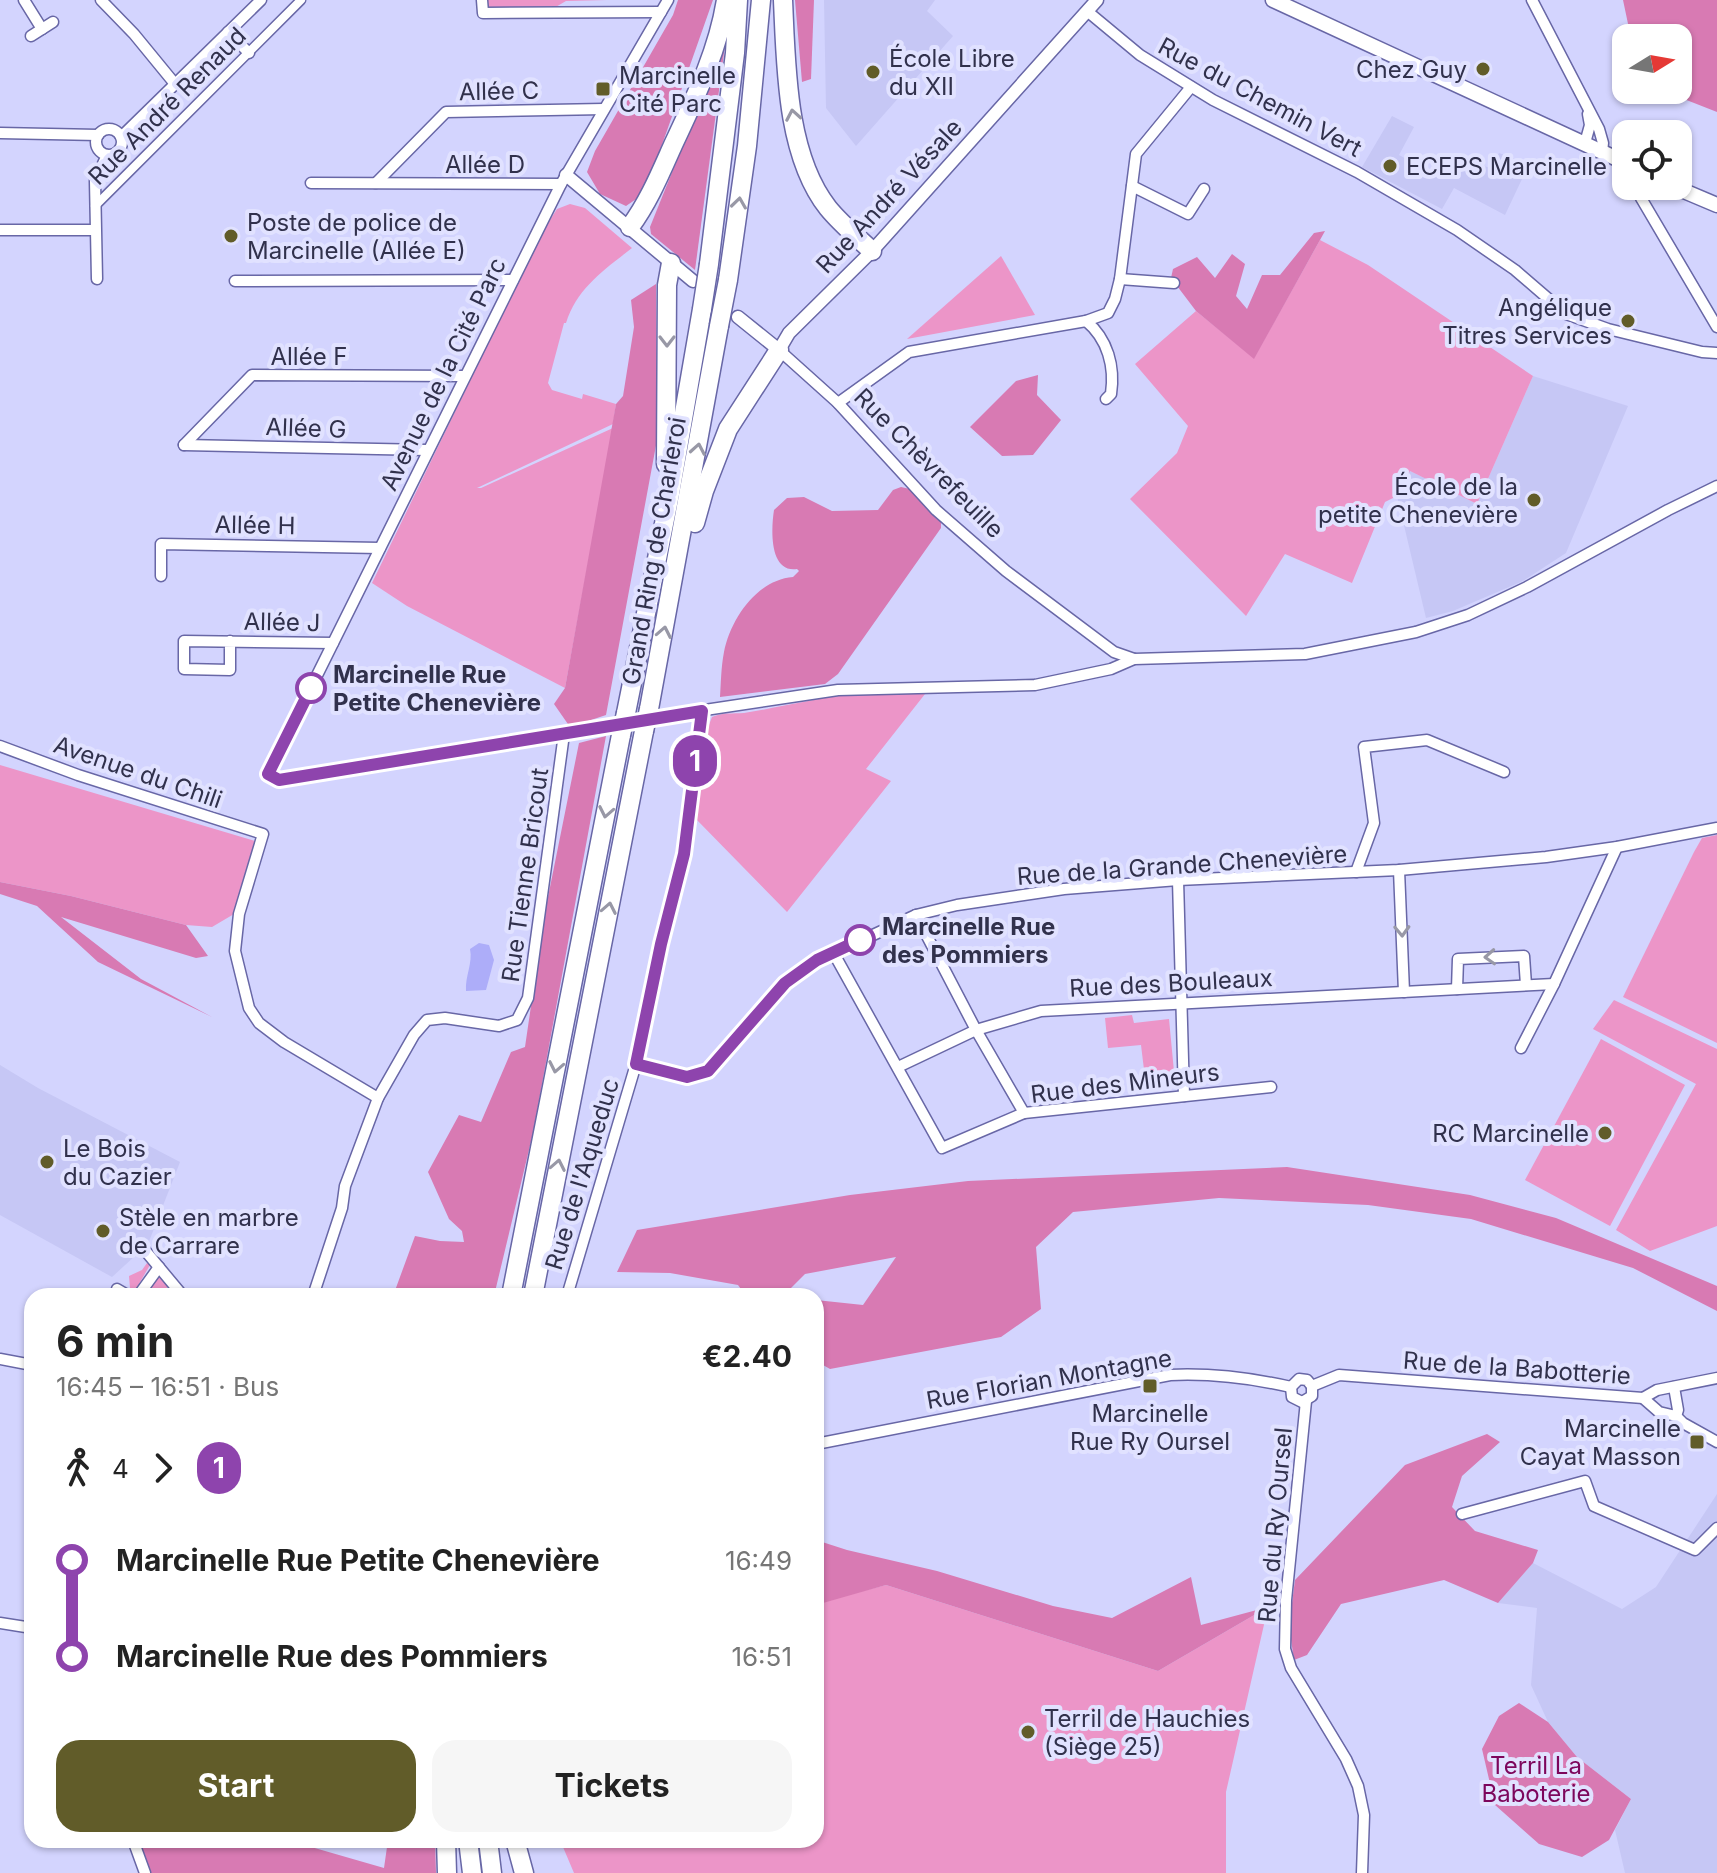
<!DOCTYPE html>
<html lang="en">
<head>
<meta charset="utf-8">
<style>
  :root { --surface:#fff; --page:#f6f6f6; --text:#222; --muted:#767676; --accent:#615c29 }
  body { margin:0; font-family:Inter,sans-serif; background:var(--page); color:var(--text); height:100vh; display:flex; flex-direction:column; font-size:30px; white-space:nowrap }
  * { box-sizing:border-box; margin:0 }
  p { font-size:26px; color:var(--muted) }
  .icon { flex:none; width:44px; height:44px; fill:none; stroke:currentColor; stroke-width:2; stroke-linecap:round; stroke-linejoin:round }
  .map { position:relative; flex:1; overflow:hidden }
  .drawer { position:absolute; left:24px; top:1288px; width:800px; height:560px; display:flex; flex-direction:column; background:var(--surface); border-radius:24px; box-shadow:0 2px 6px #0004 }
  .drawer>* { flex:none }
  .badge { padding:0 16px; border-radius:26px; font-size:28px; line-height:52px }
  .needle { width:52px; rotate:79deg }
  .fabs { position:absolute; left:1612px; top:24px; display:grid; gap:16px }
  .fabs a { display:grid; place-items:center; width:80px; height:80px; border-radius:16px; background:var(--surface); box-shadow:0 2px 6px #0004; font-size:40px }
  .map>.badge { position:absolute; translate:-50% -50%; box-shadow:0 0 0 4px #fff }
  .legs { display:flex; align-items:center; gap:12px; height:88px; padding:0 32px; font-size:26px }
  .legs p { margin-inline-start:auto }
  .summary { display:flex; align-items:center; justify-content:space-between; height:136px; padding:0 32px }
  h1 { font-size:44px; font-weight:700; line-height:60px }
  .cta { display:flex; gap:16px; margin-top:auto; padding:16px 32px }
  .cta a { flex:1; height:92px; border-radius:24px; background:var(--accent); color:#fff; font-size:32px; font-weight:700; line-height:92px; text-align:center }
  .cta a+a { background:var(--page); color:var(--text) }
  ul { padding:0 32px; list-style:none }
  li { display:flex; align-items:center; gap:28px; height:96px; font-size:30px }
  li i { display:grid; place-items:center; width:12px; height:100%; margin:0 10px; background:currentColor }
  li i::after { content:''; width:20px; height:20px; margin:-10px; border:6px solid; border-radius:50%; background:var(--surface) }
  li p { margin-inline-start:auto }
  li:first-child i { background:linear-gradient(#0000 50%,currentColor 0) }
  li:last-child i { background:linear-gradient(currentColor 50%,#0000 0) }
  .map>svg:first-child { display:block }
</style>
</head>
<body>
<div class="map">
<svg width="1717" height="1873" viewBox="0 0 1717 1873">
  <rect width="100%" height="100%" fill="#d3d4fe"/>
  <g fill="#c6c7f5">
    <path d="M824,0h111l-8,11 26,25 -97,110 -30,-38z"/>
    <path d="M1392,116l22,11 -15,28 44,24 10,-19 24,11 3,-6 11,3 8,-15 30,11 -24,51 -51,-27 -12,21 -80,-42z"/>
    <path d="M1533,376l95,30 -62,147 -43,28 -70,30 -27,7 -29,-122 13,-25 67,33z"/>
    <path d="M0,1065l38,23 142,74 -32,82 -36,33 -112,-62z"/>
    <path d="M1717,1494v379h-92l-10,-43 16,-31 -54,-42 -29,-35 -17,-37 6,-77 -39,-5 35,-40 89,46 34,-22z"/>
  </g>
  <g fill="#ec95c8">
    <path d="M482,0h125l-41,1 -12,7 -65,1z"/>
    <path d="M570,204l15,4 47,40c-28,22 -55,40 -66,75h-2l-16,60 4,7 30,9 1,-5 33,10 -3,20 -136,64h4l132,-60 -48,260 -158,-82 -35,-23 169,-349 16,-25z"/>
    <path d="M1320,240l48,25 165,111 -56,128 -67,-33 -13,25 -12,6 -33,81 -67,-29 -39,62 -116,-117 47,-46 11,-27 -53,-62 61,-53 58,47z"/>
    <path d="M1001,256l34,59 -128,24z"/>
    <path d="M858,694h67l-59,75 25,12 -104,131 -92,-94 12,-88 5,-13c11,-5 21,-3 32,-4 38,-6 75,-16 114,-19z"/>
    <path d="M0,765l255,76 -21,73 -22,13 -26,-2 -115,-29 -71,-14z"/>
    <path d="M1717,835v208l-94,-46 71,-145 8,-14z"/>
    <path d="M1614,1000l103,49v177l-67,25 -34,-21 80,-146 -103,-55z"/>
    <path d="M1132,1015l2,8 35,-4 6,63 -29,4 -5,-41 -33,3 -3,-30z"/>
    <path d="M1601,1039l84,46 -75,141 -85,-46z"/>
    <path d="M147,1263l3,2 -14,24 -6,-1 -1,-12 13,-6z"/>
    <path d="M160,1277l7,4v7l7,8h-27l7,-16z"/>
    <path d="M886,1585l272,86 110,-64 -42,185v81h-652l-14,-33h256v-237z"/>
  </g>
  <g fill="#d87ab3">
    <path d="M678,0h35l-68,193 -19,13 -26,-12 -13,-22 8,-21 78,-136z"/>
    <path d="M795,0h19l-3,79 -9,3z"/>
    <path d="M1623,0h94v112l-56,-22h17v-52h-47z"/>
    <path d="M726,38l-31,232 -44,-36 -1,-7z"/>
    <path d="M1325,231l-71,128 -58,-48 -25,-33 2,-9 24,-12 18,21 17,-24 13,10 -9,32 11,13 15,-34h18l34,-42z"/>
    <path d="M656,284l1,156 -51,275 -36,12 -16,-23 11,-16 51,-284 7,-8 11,-69 -3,-27z"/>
    <path d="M1038,375l-1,20 24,25 -28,35 -31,1 -32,-29 46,-46z"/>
    <path d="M901,487l9,2 31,31v8l-103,146 -13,10 -105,13c1,-14 1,-30 4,-45 7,-34 33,-72 69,-75l6,-6 -2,-2c-28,4 -26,-40 -23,-59l13,-12 17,-1 28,14 46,-1 15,-20z"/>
    <path d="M606,736l-73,397 -39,163h-101l22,-60 25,5 24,1 -2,-11 -13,-12 -21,-47 31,-57 22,7 30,-70 14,-5 19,-130 35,-174z"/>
    <path d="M0,882l71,14 115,29 22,31 -12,2 -135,-41 80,62 71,38 -114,-55 -61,-56 -37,-12z"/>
    <path d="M1287,1167l183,28 86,23 161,68v25l-84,-43 -162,-49 -103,-14 -149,-7 -146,14 -37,35 5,62 -40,28 -171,32 -14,-8v-61l47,5 33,-48 -91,17 -22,22h-37l-8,-11 -68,-12 -53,-1 20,-42 213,-35 118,-14z"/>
    <path d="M1487,1434l13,8 -38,34 -10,31 23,24 63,19 -5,13 -35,40 -54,-23 -103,24 -34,51 -13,5 -5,-34 6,-46 110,-115z"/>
    <path d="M816,1540l31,10 90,21 116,35 59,12 79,-41 10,48 67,-18 -110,64 -272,-86 -70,20z"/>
    <path d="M1519,1703l29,19 29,35 54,42 -22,41 -27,17 -43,-13 -44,-39 -13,-56 17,-33z"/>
    <path d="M139,1840h148l97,28 4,-28h47l1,33h-286z"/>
  </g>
  <path fill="#adadf9" d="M479,943l10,2 5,15 -8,30 -20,1c-1,-15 7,-28 4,-42z"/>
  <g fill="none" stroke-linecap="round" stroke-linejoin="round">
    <defs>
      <path id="pedestrian" d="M95,206l206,-206"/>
      <g id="minor">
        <path d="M24,0l18,29"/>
        <path d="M101,0l33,34 41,50"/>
        <path d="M482,0l1,13 178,-1"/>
        <path d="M668,0l-107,184 -293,590 11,6 285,-46 41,-9 233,-35 197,-5 76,-16 23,-10 171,-5 111,-22 52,-17 59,-28 141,-77 49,-24"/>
        <path d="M1532,0l67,129 4,14 -1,9"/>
        <path d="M1087,11l53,44 73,45 144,72 100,58 58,40 51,44 42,15 94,23 15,1"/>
        <path d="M228,32l21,21"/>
        <path d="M31,36l22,-14"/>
        <circle cx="109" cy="142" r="13"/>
        <path d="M0,133l98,2"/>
        <path d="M121,137l140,-137"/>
        <path d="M1585,143l5,-18 -2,-11"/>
        <path d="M311,183l250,1"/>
        <path d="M376,183l70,-71 158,-3"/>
        <path d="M1132,186l56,28 16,-25"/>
        <path d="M1639,186l2,12 76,129"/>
        <path d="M0,230h95"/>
        <path d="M97,279l-2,-98 12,-26"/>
        <path d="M1120,279l54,4"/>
        <path d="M235,281l278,-1"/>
        <path d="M1086,321c22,18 29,46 25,73l-5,5"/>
        <path d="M779,350l59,53 98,107 70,61 108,81 20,7"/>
        <path d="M838,403l71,-51 177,-31 22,-8 7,-14 5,-20 16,-125 55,-67"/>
        <path d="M184,445l68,-70 211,1"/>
        <path d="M184,445l243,5"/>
        <path d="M161,576v-32l219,4"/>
        <path d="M230,641v29l-46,-1v-28l149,2"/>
        <path d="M0,746l78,29 185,59 -24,80 -4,37 14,57 10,15 25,19 94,56"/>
        <path d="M1399,870l5,122"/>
        <path d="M1356,872l18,-49 -10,-76 63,-7 77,32"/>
        <path d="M1178,880l6,216"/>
        <path d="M916,915l60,115 48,83"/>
        <path d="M833,952l109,196 82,-35 247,-26"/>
        <path d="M1457,989l1,-30 66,-3 2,29"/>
        <path d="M1521,1048l33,-64 63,-137"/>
        <path d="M636,1064l51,13 21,-6 77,-88 30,-21 101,-47 41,-10 107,-16 114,-9 221,-10 147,-13 71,-10 100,-19"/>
        <path d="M898,1067l78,-37 65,-19 513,-27"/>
        <path d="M143,1248l40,48"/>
        <path d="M117,1289l12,7"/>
        <path d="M138,1296l21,-29"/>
        <path d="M313,1296l29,-88 3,-22 33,-88 36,-63 13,-15 18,-2 54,8 18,-6 11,-22 36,-264"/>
        <path d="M567,1296l69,-232 25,-120 23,-90 18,-143"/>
        <path d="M0,1359l32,6"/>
        <path d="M1312,1386l27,-11 304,23 14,-8 60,-12"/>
        <path d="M1291,1387l1,10 10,5 10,-6v-10"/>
        <path d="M1291,1387l8,-8 8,1 5,6"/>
        <path d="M1674,1387l4,23 -2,6"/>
        <path d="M1643,1398l16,14 17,4 7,7 34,19"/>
        <path d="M1306,1401l-20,199 -1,49 6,19 55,91 12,27 6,29 -2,58"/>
        <path d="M816,1444l354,-69c41,-2 81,3 121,12"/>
        <path d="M1462,1514l123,-33 9,25 101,44 22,-22"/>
        <path d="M0,1623l32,5"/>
        <path d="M133,1840l12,33"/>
      </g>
      <g id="tertiary">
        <path d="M566,175l127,106"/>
        <path d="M738,317l41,33 10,-17 83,-82 225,-251"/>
      </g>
      <g id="secondary">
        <path d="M1273,0l353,163"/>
        <path d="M1672,186l45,19"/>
      </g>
      <g id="motorway">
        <path d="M783,0c3,65 3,155 45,208 13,16 29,29 44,43"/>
        <path d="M630,227c19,-26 30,-53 43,-82 22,-47 45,-94 53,-145"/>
        <path d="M709,264l26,-211 3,-53"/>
        <path d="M728,280l19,-134 14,-146"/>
        <path d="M666,464l1,-179 4,-22"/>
        <path d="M695,523l9,-32 24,-62 51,-79"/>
        <path d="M649,709l70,-383"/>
        <path d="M626,713l44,-219 32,-185"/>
        <path d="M511,1296l110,-561"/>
        <path d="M533,1296l111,-565"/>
        <path d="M446,1840l1,33"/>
        <path d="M468,1840l4,33"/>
        <path d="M488,1840l4,33"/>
        <path d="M515,1840l9,33"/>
      </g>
    </defs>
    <use href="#pedestrian" stroke="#6867a6" stroke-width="11"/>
    <use href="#minor" stroke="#6867a6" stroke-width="13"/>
    <use href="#tertiary" stroke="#6867a6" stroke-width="15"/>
    <use href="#secondary" stroke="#6867a6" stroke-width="17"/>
    <use href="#motorway" stroke="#6867a6" stroke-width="21"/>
    <use href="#pedestrian" stroke="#fff" stroke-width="8"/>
    <use href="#minor" stroke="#fff" stroke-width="10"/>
    <use href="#tertiary" stroke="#fff" stroke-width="12"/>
    <use href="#secondary" stroke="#fff" stroke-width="14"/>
    <use href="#motorway" stroke="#fff" stroke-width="18"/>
    <defs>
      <g id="motorway-bridge">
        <path d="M702,309l7,-45"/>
        <path d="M719,326l9,-46"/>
        <path d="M644,731l5,-22"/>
        <path d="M621,735l5,-22"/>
      </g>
    </defs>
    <use href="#motorway-bridge" stroke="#6867a6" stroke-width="21" stroke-linecap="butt"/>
    <use href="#motorway-bridge" stroke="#fff" stroke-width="18"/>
  </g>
  <defs><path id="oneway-chevron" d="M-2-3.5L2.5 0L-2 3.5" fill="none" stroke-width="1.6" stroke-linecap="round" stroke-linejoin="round" transform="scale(2)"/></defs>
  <g stroke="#9898a6">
    <use href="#oneway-chevron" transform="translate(793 115) rotate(-100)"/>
    <use href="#oneway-chevron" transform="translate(739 203) rotate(-82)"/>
    <use href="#oneway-chevron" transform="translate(667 341) rotate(90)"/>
    <use href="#oneway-chevron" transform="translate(698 449) rotate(-80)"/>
    <use href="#oneway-chevron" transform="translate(664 632) rotate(-79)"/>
    <use href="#oneway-chevron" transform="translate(606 812) rotate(101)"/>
    <use href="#oneway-chevron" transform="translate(609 908) rotate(-79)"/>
    <use href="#oneway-chevron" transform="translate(1402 931) rotate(88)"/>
    <use href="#oneway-chevron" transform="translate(1490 957) rotate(177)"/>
    <use href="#oneway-chevron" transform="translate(556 1067) rotate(101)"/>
    <use href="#oneway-chevron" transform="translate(558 1165) rotate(-79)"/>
  </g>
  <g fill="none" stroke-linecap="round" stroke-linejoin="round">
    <defs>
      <path id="line-1" d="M311,688l-43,86 11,6 423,-69 -18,143 -23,90 -25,120 51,13 21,-6 77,-88 32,-23 43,-20"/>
    </defs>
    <use href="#line-1" stroke="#fff" stroke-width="18"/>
    <use href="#line-1" stroke="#8e44ad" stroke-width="12"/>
  </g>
  <g fill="#615c29" stroke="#e1e2ff" stroke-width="3">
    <circle cx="1483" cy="69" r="8"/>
    <circle cx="873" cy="72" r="8"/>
    <rect x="595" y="81" width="16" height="16" rx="4"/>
    <circle cx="1390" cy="166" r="8"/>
    <circle cx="231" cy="236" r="8"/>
    <circle cx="1628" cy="321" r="8"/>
    <circle cx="1534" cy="500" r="8"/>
    <circle cx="1605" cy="1133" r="8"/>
    <circle cx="47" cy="1162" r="8"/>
    <circle cx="103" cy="1231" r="8"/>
    <rect x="1142" y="1378" width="16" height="16" rx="4"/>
    <rect x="1689" y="1434" width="16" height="16" rx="4"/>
    <circle cx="1028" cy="1732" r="8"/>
  </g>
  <g fill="#fff" stroke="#8e44ad" stroke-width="4">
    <circle cx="311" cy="688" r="14"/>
    <circle cx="860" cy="940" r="14"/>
  </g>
  <g text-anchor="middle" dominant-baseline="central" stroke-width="8" stroke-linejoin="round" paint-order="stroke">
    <g font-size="24" fill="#31314c" stroke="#e1e2ff" text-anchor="start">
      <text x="889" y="58">École Libre<tspan x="889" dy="28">du XII</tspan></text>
      <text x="1467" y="69" text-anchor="end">Chez Guy</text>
      <text x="619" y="75">Marcinelle<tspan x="619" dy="28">Cité Parc</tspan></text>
      <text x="1406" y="166">ECEPS Marcinelle</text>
      <text x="247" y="222">Poste de police de<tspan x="247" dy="28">Marcinelle (Allée E)</tspan></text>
      <text x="1612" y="307" text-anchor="end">Angélique<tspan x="1612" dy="28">Titres Services</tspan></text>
      <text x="1518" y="486" text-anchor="end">École de la<tspan x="1518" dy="28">petite Chenevière</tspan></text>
      <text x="1589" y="1133" text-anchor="end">RC Marcinelle</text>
      <text x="63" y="1148">Le Bois<tspan x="63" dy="28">du Cazier</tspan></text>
      <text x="119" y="1217">Stèle en marbre<tspan x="119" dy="28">de Carrare</tspan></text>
      <text x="1150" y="1413" text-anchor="middle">Marcinelle<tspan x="1150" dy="28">Rue Ry Oursel</tspan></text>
      <text x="1681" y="1428" text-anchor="end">Marcinelle<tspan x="1681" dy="28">Cayat Masson</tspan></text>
      <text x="1044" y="1718">Terril de Hauchies<tspan x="1044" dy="28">(Siège 25)</tspan></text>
    </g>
    <g font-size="24" fill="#31314c" stroke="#e1e2ff">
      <text transform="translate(499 91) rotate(-1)">Allée C</text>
      <text transform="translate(1260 97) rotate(28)">Rue du Chemin Vert</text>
      <text transform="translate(167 106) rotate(-45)">Rue André Renaud</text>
      <text x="485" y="164">Allée D</text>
      <text transform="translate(889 196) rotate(-47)">Rue André Vésale</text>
      <text x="309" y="356">Allée F</text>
      <text transform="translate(443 374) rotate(-64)">Avenue de la Cité Parc</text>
      <text transform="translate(306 428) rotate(2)">Allée G</text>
      <text transform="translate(929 463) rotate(45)">Rue Chèvrefeuille</text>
      <text transform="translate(255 525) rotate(1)">Allée H</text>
      <text transform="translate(654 551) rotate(-80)">Grand Ring de Charleroi</text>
      <text transform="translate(282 622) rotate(1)">Allée J</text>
      <text transform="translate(138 772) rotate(19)">Avenue du Chili</text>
      <text transform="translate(1182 865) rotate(-4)">Rue de la Grande Chenevière</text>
      <text transform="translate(525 875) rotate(-82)">Rue Tienne Bricout</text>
      <text transform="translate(1171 983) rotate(-3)">Rue des Bouleaux</text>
      <text transform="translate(1125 1083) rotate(-7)">Rue des Mineurs</text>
      <text transform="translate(582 1174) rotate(-73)">Rue de l'Aqueduc</text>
      <text transform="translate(1517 1368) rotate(4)">Rue de la Babotterie</text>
      <text transform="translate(1049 1379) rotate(-10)">Rue Florian Montagne</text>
      <text transform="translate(1275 1525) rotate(-85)">Rue du Ry Oursel</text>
    </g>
    <g font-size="24" font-weight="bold" fill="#31314c" stroke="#e1e2ff" text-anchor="start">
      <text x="333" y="674">Marcinelle Rue<tspan x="333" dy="28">Petite Chenevière</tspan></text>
      <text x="882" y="926">Marcinelle Rue<tspan x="882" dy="28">des Pommiers</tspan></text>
    </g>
    <g font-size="24" fill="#7d065c" stroke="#e1e2ff">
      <text x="1536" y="1765">Terril La<tspan x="1536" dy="28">Baboterie</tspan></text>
    </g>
  </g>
</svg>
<div class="fabs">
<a><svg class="needle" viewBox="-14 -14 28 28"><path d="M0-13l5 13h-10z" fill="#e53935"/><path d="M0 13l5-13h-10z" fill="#767676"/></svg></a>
<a><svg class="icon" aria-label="locate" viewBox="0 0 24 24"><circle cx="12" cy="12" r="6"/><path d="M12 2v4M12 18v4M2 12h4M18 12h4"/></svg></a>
</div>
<b class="badge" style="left:695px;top:761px;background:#8e44ad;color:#fff">1</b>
<section class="drawer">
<div class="summary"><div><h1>6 min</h1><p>16:45 – 16:51 · Bus</p></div><b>€2.40</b></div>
<div class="legs"><svg class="icon" aria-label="walk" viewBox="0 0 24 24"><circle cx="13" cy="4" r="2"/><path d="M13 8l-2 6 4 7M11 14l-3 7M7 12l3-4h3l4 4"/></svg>4<svg class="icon" aria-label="forward" viewBox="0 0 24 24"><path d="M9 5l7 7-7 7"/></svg><b class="badge" style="background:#8e44ad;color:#fff">1</b></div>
<ul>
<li><i style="color:#8e44ad"></i><b>Marcinelle Rue Petite Chenevière</b><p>16:49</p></li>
<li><i style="color:#8e44ad"></i><b>Marcinelle Rue des Pommiers</b><p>16:51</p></li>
</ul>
<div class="cta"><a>Start</a><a>Tickets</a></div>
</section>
</div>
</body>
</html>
